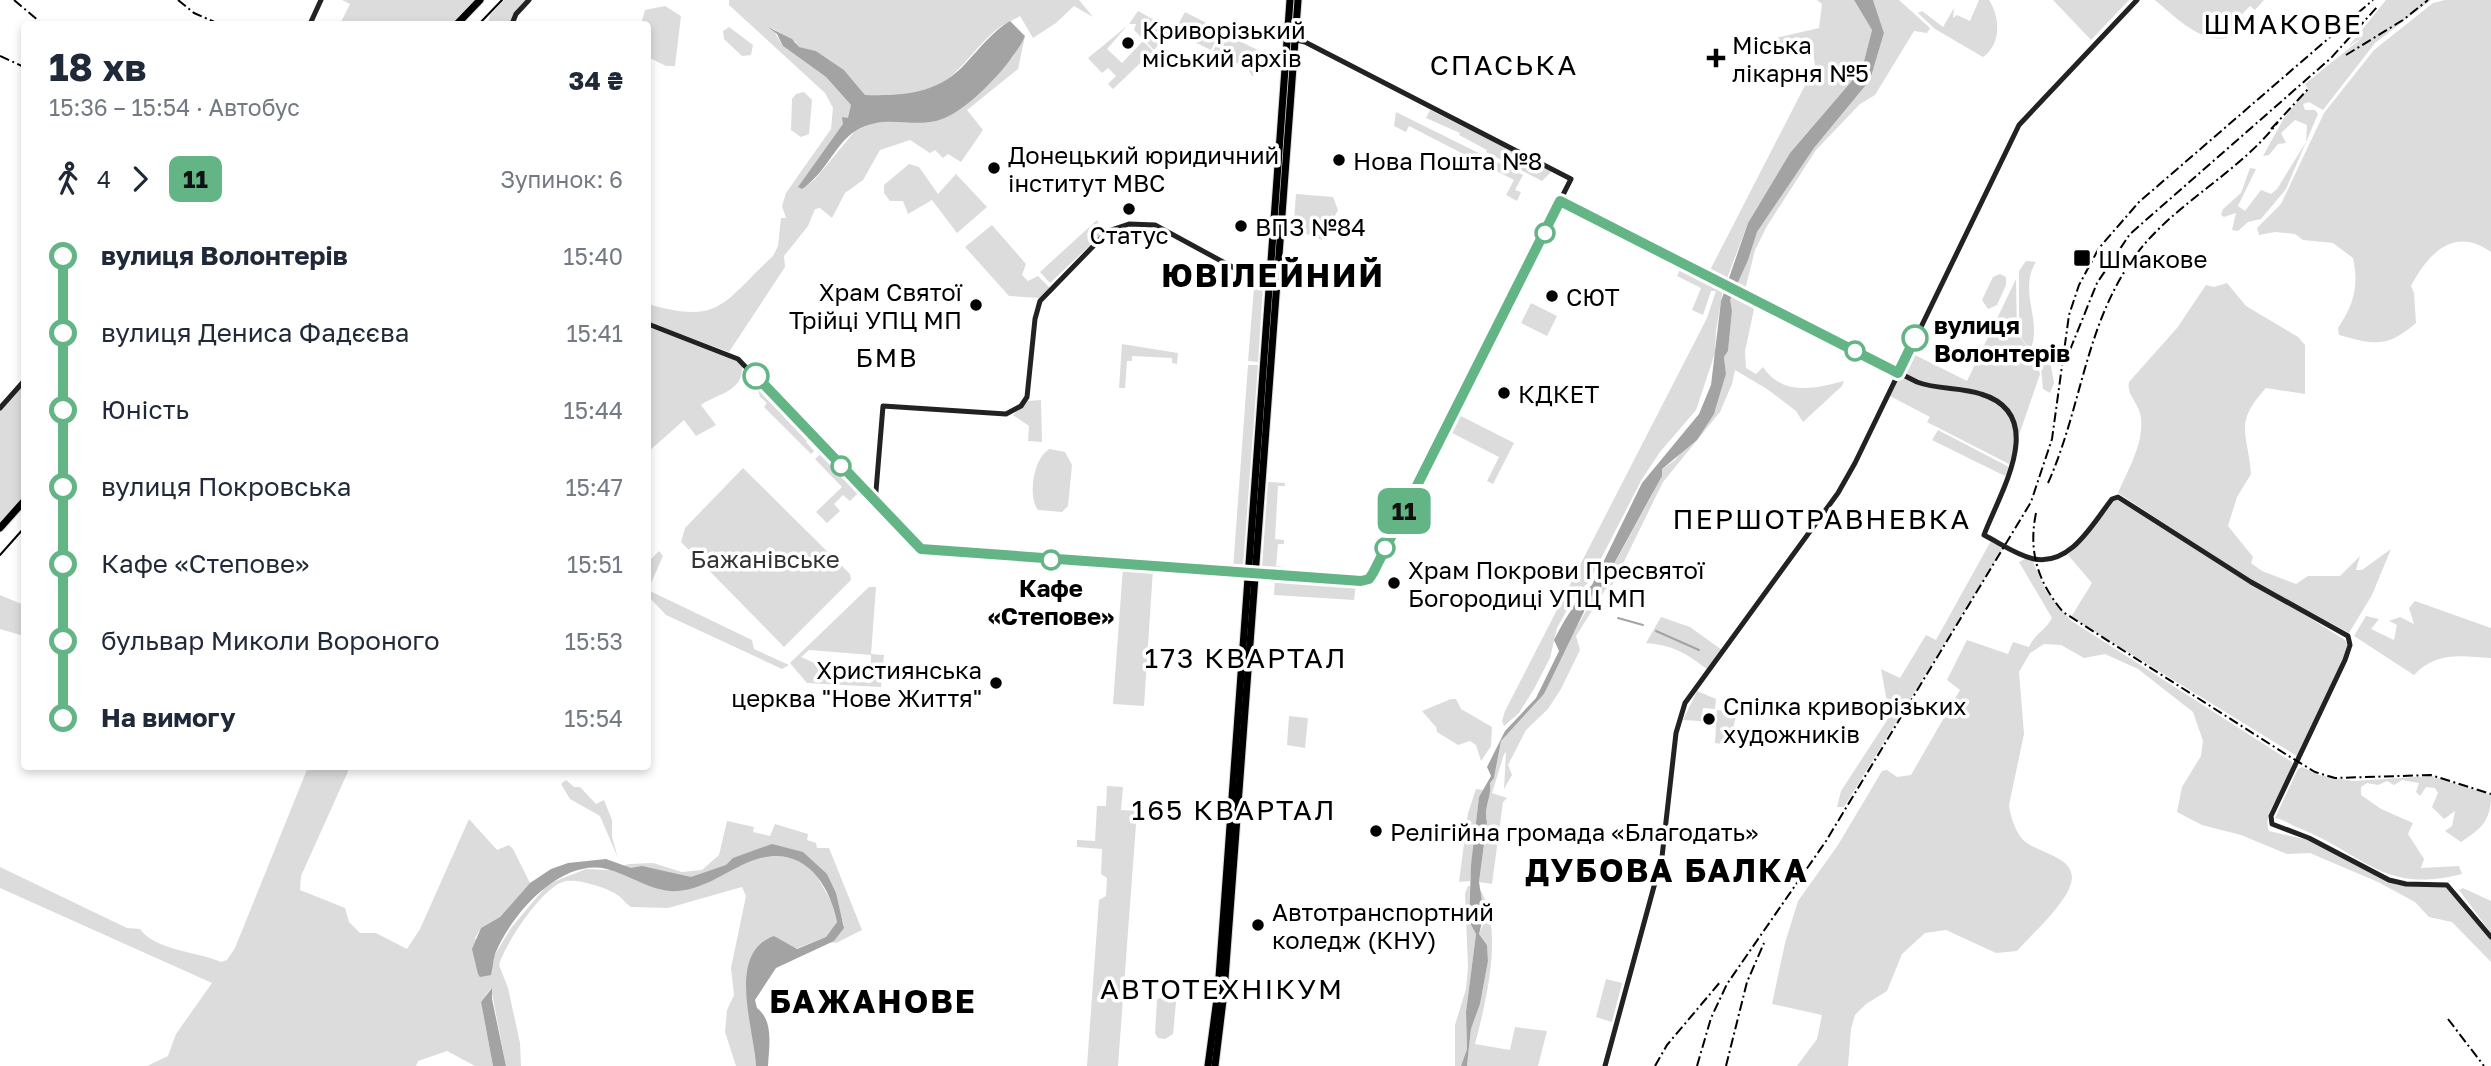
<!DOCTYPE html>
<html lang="uk">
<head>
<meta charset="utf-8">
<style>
  :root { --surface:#fff; --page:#f2f2f3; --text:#1f2937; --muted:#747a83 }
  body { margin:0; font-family:"Golos Text",sans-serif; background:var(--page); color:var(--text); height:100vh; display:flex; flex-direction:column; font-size:26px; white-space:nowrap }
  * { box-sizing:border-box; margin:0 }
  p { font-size:23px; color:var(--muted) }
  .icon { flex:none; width:38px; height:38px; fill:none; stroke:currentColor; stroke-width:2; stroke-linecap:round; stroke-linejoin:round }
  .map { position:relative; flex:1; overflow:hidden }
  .panel { position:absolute; left:21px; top:21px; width:630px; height:749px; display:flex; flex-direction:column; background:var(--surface); border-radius:7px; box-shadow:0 4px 10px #0003 }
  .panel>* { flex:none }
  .badge { padding:0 14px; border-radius:10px; font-size:24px; line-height:46px }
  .map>.badge { position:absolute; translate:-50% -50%; box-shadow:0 0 0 4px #fff }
  .legs { display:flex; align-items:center; gap:10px; height:77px; padding:0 28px; font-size:23px }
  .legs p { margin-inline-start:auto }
  .headline { display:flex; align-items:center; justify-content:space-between; height:119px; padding:0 28px }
  h1 { font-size:38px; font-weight:700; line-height:52px }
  ul { padding:0 28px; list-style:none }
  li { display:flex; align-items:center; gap:24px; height:77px; font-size:26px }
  li i { display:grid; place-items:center; width:10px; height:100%; margin:0 9px; background:currentColor }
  li i::after { content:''; width:18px; height:18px; margin:-9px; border:5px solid; border-radius:50%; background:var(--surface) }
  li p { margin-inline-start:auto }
  li:first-child i { background:linear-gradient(#0000 50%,currentColor 0) }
  li:last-child i { background:linear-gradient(currentColor 50%,#0000 0) }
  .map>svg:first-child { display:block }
</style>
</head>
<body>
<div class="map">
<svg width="2491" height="1066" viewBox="0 0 2491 1066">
  <rect width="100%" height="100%" fill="#fff"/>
  <g fill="#dcdcdc" fill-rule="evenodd">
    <path d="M342,0h138l-23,24h-117l10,-20z"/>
    <path d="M504,0h22l-11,12 -5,12h-22l2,-9z"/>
    <path d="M729,0h350l14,17 -19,-11 -18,17 -23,15 -13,-22c-8,5 -17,8 -24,14 -23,19 -37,46 -65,60 -19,9 -46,5 -66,5l-21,-25 -28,-19 -18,-4 -2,-5 -24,-14 11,18 43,31 25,28v9l-52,72h7l9,-7 40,-48 21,-10 81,-11 56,-53 12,-21 -7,33 -51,41 16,20 -22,32 -13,-8 -5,4 -8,-8 -5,3 -20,-13 -30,10 -17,30 -18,13 -13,25 -12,-10 -5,1 -7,17 -24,30 1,11 -56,85 -81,-30v-18c73,21 74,-1 125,-48l5,-10 3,-28h5l-4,-12 4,-13 45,-64 2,-21 -8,-15 -96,-88z"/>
    <path d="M1817,0h37l18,30 -10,39 -72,84 -42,70 -25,66 -7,42 -1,22 -19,57 -36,42 -18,27 -53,103 -14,13 -18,33 -7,30 -16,31 -15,24 -15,13 -2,-5 3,-10 202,-393 9,-27h-5l-8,24 -11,-5 9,-22 -24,-12 6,-12 24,12 108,-210 -2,-16 -9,-5 -25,2 -3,-9 43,-10 3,-24z"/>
    <path d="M1873,0h26l31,28 -3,5 -13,-2 -39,64 -15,9 -44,46 -49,76 -12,24 -11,44 12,6 -11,51 1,17 10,6 7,-7c19,29 52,22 81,14l-2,5 -39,36 -7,-11 -29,-22 -32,-19 -3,14 -12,28 -57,70 -50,102 -8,6 -29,46 4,14 -19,39 -13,20 -22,21 -18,35 4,10 -8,14 2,-37 -2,2 -12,39 15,5 -4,4 -11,82 -13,-2 8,-60c-4,-14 5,-25 3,-40l4,-4 7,-37 43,-47 16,-38 26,-45 3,-16 11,-5 52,-95 10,-26 13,-9 40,-49 11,-37 -2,-17 4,-6 4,-40 -3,-10 28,-69 57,-84 56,-68 14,-47z"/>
    <path d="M1979,0h10c11,17 13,44 -6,57l-48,-28 -17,-16 4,-2 21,16 11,-19 -1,10 4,-3 13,6z"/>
    <path d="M2053,0h76l-38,40z"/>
    <path d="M2155,0h109l-9,10 -5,-4 -9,9 5,5c-5,6 -12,17 -20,18 -26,5 -53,-23 -71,-38z"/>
    <path d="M2386,0h45l-56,43 -52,67 -14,-8 -6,2 2,6h10l3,4 -32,75 -25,30 -13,3 -10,9 -6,-1 4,-17 -12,4 -3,-2 2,-6 18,-16 9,-25 6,1 -18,37 7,5 16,-21 10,4 6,-5 29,-47 1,-17 -12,-5 -14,13 5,10 -8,1 -9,11 -6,1 21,-38 24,-29 -3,-5 58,-47 -14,9z"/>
    <path d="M2445,0h46v252c-37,-27 -64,3 -80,34l3,7 2,30c-29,25 -41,22 -77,12l-1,-7c16,-24 21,-42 15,-70l-20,-15 -30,-3 -8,-6 -20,-2 -16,3 -2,-7 24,-24 43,-91 50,-63 59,-47z"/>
    <path d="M665,6l16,10 -6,50h-9l-18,-9v-33h-7l4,-14z"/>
    <path d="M1138,11l34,19 -18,20 -20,-20 2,-6h-7z"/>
    <path d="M1185,12l35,18 -9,20 -37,-18z"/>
    <path d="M1127,26l-20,23 15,14 21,-22 10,10 -40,38 -5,-5 8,-8 -8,-8 -6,5 -14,-15z"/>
    <path d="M729,27l24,18 -2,10 -9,1 -18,-17 -1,-8z"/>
    <path d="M1223,33l47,23v12l-18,8 -4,-7 -35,-18z"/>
    <path d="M804,92l8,8 -3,34 -8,3 -10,-7 1,-31 4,-5z"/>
    <path d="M1430,110l122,61 -10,10 -56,-29 1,-2 -28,-15 1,-2 -34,-15z"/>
    <path d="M1396,112l127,63 -8,15 6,2 -4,9 -11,-6 8,-15 -105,-54 -3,6 -12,-6z"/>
    <path d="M909,164l10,3 19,27 18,-20 31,33 -30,26 -25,-33 -24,14 -5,-13h-13l-6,-8v-8z"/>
    <path d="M1296,194l37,3 5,13 -16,30 -15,-6 -14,-1z"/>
    <path d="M1097,220l7,12 -54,51 -10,-11z"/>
    <path d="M992,225l34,39 -4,11 6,6 10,-5 12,12 -11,10 -30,-2 -44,-49z"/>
    <path d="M2026,261l10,1c-18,28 6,58 -5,86l18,8 5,27 -4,10 -7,-4 -2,-21 -19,-29 -3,-13v-55z"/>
    <path d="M2000,274l6,3v8l-9,20 -9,4 -6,-9 11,-23z"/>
    <path d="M1255,275l8,1 -4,11h4l-5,75 -10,-1z"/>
    <path d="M2016,279l1,53 20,31 3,11 -31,90 -82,-42 3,-5 -42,-22 21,-43 58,29z"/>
    <path d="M2227,283l19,23 52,31 7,8v49l-39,-6c-33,36 -18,44 -15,86l-14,23 -9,29 25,31 -2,6 11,8 34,13 12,-8h32l20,-20 -4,14h6l29,-21 -19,46 -23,38 -99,-54 -132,-86c10,-23 26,-50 23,-75 -1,-14 -15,-23 -12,-36l48,-54 29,-43 8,2z"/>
    <path d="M1531,303l26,13 -10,20 -26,-13z"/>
    <path d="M648,327l84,31 10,7c2,27 -24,28 -41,40l15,20 -20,11 -12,-16 -36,32z"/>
    <path d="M1122,344l56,9 -1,11 -5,-1v-5l-40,-2v5h-5l-2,27h-6z"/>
    <path d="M1248,365h10l-15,201 -4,3h-6z"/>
    <path d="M24,383v113l-24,27v-113z"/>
    <path d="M759,383l51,54 -4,5 8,9 -3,3 -47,-47 3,-4 -7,-6 -3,-12z"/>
    <path d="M1041,400l1,42 -14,-1 1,-15 -16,-11 15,-14z"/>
    <path d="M1459,415l55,28 -21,41 -6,-3 12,-24 -49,-25z"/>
    <path d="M1938,430l71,37 -4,9 -73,-36z"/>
    <path d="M1050,449l15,3 7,13 -4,41 -6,6 -24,-2c-11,-14 -4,-54 12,-61z"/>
    <path d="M823,452l2,6 35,33 -10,10 -7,-6 -9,9 6,7 -13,12 -11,-11 26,-25 -27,-28z"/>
    <path d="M743,468l107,106 1,6 -67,67 -103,-105 4,-14z"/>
    <path d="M1268,482l17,1v3h-7l-3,53 9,1v4h-6l-2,22 8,1 -1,3 -21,-2z"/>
    <path d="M2118,499l227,141 2,4 -4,15 -46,97 -226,-139 21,-34 -24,-28 44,-54z"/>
    <path d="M1992,539l13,6 -161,262h-7l4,-16 54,-83 -8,-6 -6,-33 19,9 26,-43 10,5z"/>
    <path d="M659,551l4,5 -15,34 104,50 2,9 35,16 -7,4 -116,-54 -18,-19v-34z"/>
    <path d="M2027,558l6,4 13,29 24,29 222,142c1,23 -32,47 -23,69l39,9 89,45 50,2 44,52v23l-39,-40 -23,-5 -14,-15 -37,-20 -68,-29 -23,1 -46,-19 -39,-10 -25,-13 5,-25 19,-31 2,-15 -10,-29 -55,-43 -33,-15 -21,4 -23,-13 -17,-1 -14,9 -11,19 5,62 -15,71c1,11 8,32 18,38 18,13 59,16 40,50 -13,22 -33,39 -50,58l-21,2 -50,-23 -21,3 -23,21 -15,37 -21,13 -11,11 -4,14 -3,37h-51l20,-27 5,-24 -50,-11 13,-61 13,-42 40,-56 44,-74 5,-1 10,7 14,-2 49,-85 -13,-10 20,-40 41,14 5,-12 16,5c7,-15 16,-16 23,-29l-33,-56z"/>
    <path d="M1123,567l30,2 -9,137 -31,-2z"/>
    <path d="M1275,576l81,7 -2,17 -80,-5z"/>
    <path d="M869,587h7l-5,67 13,1 -3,32 -74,-4 -17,-20zM809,650l62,5v28l-17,-2 -53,-24z"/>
    <path d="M0,595l24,10v31l-24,-7z"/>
    <path d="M2415,601l76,27v30c-30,-2 -55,-7 -77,17l-60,-39 12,-20 13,3 -8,10 23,11 3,-15 -8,-4 11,-4 14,7 -5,-16z"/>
    <path d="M1661,617l29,10 32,23 -14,20c-24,-18 -33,-24 -62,-27z"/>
    <path d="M1697,691l19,8 -1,10 -12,-1 -2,13 -18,-1z"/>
    <path d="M1451,699h5l5,10 31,18 -1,19 -10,15 -5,-16 -6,-4 -12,4 -21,-13 -1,-5 -14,-16z"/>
    <path d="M1717,710l20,2 -8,33 -14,-2z"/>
    <path d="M1289,716l19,2 -3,30 -18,-3z"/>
    <path d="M308,767h42l-49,109 -1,14 45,18 4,14 11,11h16l31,16 13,-20 49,-110 28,31 12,-5 4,4 17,34 -30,34 -19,11 -6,10 17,35 2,-17 17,-28 37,-44 38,-15 22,1 21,-6 24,-1 29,9 20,-2 17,-15 8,-34 27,6 -1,5 17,4 5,-12 33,10 -1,6 9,3 1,5h12l33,82 -26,13 -7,-1 5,-1 10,-16 -17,-51 -9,4 13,23 6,21 -11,15 -41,16 -36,48 7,65h-20l-11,-34 2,-22 7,-15 -3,-27 15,-72 -4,-9 -74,21 -37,-1c-5,-3 -7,-7 -12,-11 -10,-8 -40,-17 -53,-15 -23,4 -61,63 -67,84l9,23 12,55 1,23h-15l-15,-78 -10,14 12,64h-18l-28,-15 -29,10 -2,5h-269l21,-10 8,-22 36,-51 -212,-95v-21l127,61 13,1c14,21 59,23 81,33l6,-2 8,-12z"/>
    <path d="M2302,767l17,8 34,6 79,-5 59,19c0,26 -10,34 -30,47l-16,-11 7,-5 3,-15 -11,8 -12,-12 6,-14 -3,-5 -9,-1 -6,9 -4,-4 3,-9 -17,-3 -8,5 -7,-4 -9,4 -11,-2 -6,4v8l20,14 32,14 -5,11 16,25 -3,9 38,-2 3,8c-80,20 -96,-19 -163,-46 -9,-3 -15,-9 -24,-10l23,-49z"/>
    <path d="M566,780l8,7h6l16,17 8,-4 8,20v17l6,21 -18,-42 -30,-17 -9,-15z"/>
    <path d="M1107,786l16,1 -2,23 16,1 -19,255h-31l12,-166 7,-4 1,-18 -6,-4 1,-25 -25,-2v-7l18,1 2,-35h9z"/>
    <path d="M1476,789l7,1 -4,7 -9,84 -11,1 9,-69z"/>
    <path d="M1468,886h2l-1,35 7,13 -10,78 1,37 -6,17h-6v-41l11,-36 2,-22 -3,-73z"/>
    <path d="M1479,888c26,39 7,114 -4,156l35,6 5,-23 32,4 -9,35h-71l4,-37 9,-25 8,-43 -1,-16 -8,-11 4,-9z"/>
    <path d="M2463,888l28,13v32l-32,-43z"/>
    <path d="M1606,979l16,4 -10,39 -16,-5z"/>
    <path d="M1164,995l8,1 4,6 -3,32 -8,5 -7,-1 -3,-5 2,-33z"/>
  </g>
  <g fill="#a3a3a3">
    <path d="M1854,0h19l11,33 -14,47 -56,68 -57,84 -9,28 -18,40 2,11 -4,40 -4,6 2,17 -12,40 -17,26 -35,29v7l-64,117 -4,-2 -50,103 -43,47 -7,37 -4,5c2,14 -7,25 -3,39l-8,60 5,33 -5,19 8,11 1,16 -8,43 -9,25 -4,37h-6l6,-17 -1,-37 10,-78 -7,-13 2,-56 8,-68 12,-21 -4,-9 18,-36 31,-33 23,-47 -5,-11c7,-14 25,-46 38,-55l50,-102 57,-69 12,-29 10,-84 27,-78 42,-70 72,-84 10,-39z"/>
    <path d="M1010,21l15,15c-11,26 -60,79 -89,85 -28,6 -52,-7 -79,9 -22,13 -30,42 -55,59l-4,-2 45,-63 -1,-7 6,1 3,-13 -25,-28 -43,-31 -6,-12 -9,-7 24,12 7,8 17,4 28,19 21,25c39,1 73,-1 101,-32 14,-15 26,-31 44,-42z"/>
    <path d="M772,844l31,8 24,22 9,19 8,35 -10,13 -58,27 -21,32 2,8c17,13 12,38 11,58h-12c-2,-39 -30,-113 18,-130l23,13 29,-12 11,-15c-8,-40 -34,-77 -80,-63 -28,9 -48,29 -79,32 -24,2 -48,-16 -71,-22 -47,-11 -96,46 -112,85 -2,7 -2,14 -4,21l-11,2 -2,-3 -6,-25 9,-21 19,-11 30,-34 21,-14 17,-6 38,-4 25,9 11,-2 49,11 35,-12 7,-7z"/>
    <path d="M492,988v11l14,67h-13l-12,-64z"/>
  </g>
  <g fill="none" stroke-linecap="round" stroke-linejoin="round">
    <g stroke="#a3a3a3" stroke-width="2">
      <path d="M1618,618l25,7"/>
      <path d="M1656,631l43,19"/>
    </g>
    <defs>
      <g id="primary">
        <path d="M457,24l23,-24"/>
        <path d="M0,528l24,-27"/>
        <path d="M1208,1066l10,-75 72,-991"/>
        <path d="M1215,1066l9,-74 74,-992"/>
      </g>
    </defs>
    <use href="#primary" stroke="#dbdbdb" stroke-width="9"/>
    <g stroke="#222" stroke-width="5">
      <path d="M310,24l11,-24"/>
      <path d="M512,24l4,-10 13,-14"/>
      <path d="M1560,201l357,181c21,8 43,5 64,12 69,21 18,100 3,141 16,8 32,20 50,24 37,7 59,-36 78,-60l6,-2 133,85 97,54 2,9 -5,15 -74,156 1,8 37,14 80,42 17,4 41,1 44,52"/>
      <path d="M648,324l90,35 183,190 446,31 204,-401 -266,-137 -13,-3"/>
      <path d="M0,408l24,-27"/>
      <path d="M875,503l8,-97 123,8 15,-8 6,-9 8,-78 5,-18 68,-70 21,-7 26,1 81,44 41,6"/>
      <path d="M1605,1066l57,-209 14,-124 9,-30 153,-210 17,-30 164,-338 118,-125"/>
    </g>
    <use href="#primary" stroke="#000" stroke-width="7"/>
    <g stroke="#000" stroke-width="2">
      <path d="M479,24l23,-24"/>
      <path d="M0,555l24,-27"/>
    </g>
    <g stroke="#000" stroke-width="2" stroke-dasharray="10 3.5 2 3.5" stroke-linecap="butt">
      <path d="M14,0l25,21"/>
      <path d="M178,0l16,13 25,11"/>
      <path d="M2346,55l57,-35 25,-20"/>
      <path d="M0,56l24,11"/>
      <path d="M2271,129l38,-41"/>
      <path d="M2070,350l27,-67 33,-49 201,-176 47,-52"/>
      <path d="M2048,483c34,-76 37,-159 87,-227 39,-53 103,-82 143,-134"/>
      <path d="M2036,513c-8,39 2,69 27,99l224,143 28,17 20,6 96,-3 60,19"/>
      <path d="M2448,1019l36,47"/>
      <path d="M1655,1066l12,-21 54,-64"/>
      <path d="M1697,1066l14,-48 16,-34 99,-143 205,-339 21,-63 17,-124 10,-30 20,-37 40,-46 234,-202"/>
      <path d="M1726,1066l21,-84 17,-39"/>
    </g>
  </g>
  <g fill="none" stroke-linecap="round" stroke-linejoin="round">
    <defs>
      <path id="line-1" d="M756,376l165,173 440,32 8,-2 4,-6 187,-372 338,172 17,-35"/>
    </defs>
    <use href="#line-1" stroke="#fff" stroke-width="16"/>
    <use href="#line-1" stroke="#64b586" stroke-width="10"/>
  </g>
  <g fill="#000" stroke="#fff" stroke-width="2.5">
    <circle cx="1128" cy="43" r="7"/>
    <path d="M1712.5 47.5h7v7h7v7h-7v7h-7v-7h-7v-7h7z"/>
    <circle cx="1339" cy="160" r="7"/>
    <circle cx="994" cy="168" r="7"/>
    <circle cx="1129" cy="209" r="7"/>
    <circle cx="1241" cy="226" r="7"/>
    <rect x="2073" y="249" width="18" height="18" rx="3.5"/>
    <circle cx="1552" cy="296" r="7"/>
    <circle cx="976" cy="305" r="7"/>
    <circle cx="1504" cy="393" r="7"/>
    <circle cx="1394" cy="583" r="7"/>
    <circle cx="996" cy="683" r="7"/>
    <circle cx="1709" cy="719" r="7"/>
    <circle cx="1376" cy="831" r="7"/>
    <circle cx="1258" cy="925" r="7"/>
  </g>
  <g fill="#fff" stroke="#64b586" stroke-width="3.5">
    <circle cx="1545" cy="233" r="9"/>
    <circle cx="1915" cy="338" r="12"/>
    <circle cx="1855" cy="351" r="9"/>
    <circle cx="756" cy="376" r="12"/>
    <circle cx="841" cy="466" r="9"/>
    <circle cx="1385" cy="548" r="9"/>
    <circle cx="1051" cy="560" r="9"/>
  </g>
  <g text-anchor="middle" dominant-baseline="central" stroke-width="7" stroke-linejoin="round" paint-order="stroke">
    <g font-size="24" fill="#000" stroke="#fff" text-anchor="start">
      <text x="1142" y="29">Криворізький<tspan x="1142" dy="28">міський архів</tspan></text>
      <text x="1732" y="44">Міська<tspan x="1732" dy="28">лікарня №5</tspan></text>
      <text x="1008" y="154">Донецький юридичний<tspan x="1008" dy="28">інститут МВС</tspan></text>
      <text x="1353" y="160">Нова Пошта №8</text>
      <text x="1255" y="226">ВПЗ №84</text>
      <text x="1129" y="234" text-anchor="middle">Статус</text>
      <text x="2098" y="258">Шмакове</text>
      <text x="962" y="291" text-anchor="end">Храм Святої<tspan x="962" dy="28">Трійці УПЦ МП</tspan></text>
      <text x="1566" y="296">СЮТ</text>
      <text x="1518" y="393">КДКЕТ</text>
      <text x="1408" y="569">Храм Покрови Пресвятої<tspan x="1408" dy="28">Богородиці УПЦ МП</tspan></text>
      <text x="982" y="669" text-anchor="end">Християнська<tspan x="982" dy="28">церква "Нове Життя"</tspan></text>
      <text x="1723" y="705">Спілка криворізьких<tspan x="1723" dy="28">художників</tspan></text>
      <text x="1390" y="831">Релігійна громада «Благодать»</text>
      <text x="1272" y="911">Автотранспортний<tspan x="1272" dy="28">коледж (КНУ)</tspan></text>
    </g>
    <g font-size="24" font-weight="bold" fill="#000" stroke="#fff" text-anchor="start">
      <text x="1934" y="324">вулиця<tspan x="1934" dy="28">Волонтерів</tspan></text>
      <text x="1051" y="587" text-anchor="middle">Кафе<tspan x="1051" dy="28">«Степове»</tspan></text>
    </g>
    <g font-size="24" fill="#333" stroke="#fff">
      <text x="765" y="558">Бажанівське</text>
    </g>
    <g font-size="26" letter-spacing="2" fill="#000" stroke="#fff">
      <text x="887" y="357">БМВ</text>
    </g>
    <g font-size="28" letter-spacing="2" fill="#000" stroke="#fff">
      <text x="2283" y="23">ШМАКОВЕ</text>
      <text x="1504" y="64">СПАСЬКА</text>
      <text x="1822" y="518">ПЕРШОТРАВНЕВКА</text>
      <text x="1246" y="657">173 КВАРТАЛ</text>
      <text x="1234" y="809">165 КВАРТАЛ</text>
      <text x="1222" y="988">АВТОТЕХНІКУМ</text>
    </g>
    <g font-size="32" font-weight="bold" letter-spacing="2" fill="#000" stroke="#fff">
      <text x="1273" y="275">ЮВІЛЕЙНИЙ</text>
      <text x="1667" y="870">ДУБОВА БАЛКА</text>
      <text x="873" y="1001">БАЖАНОВЕ</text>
    </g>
  </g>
</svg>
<b class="badge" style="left:1404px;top:511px;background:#64b586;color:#111">11</b>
<section class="panel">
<div class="headline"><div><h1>18 хв</h1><p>15:36 – 15:54 · Автобус</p></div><b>34 ₴</b></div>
<div class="legs"><svg class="icon" aria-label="walk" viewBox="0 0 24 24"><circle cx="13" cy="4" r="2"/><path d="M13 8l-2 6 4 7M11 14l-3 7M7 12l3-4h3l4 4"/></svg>4<svg class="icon" aria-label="forward" viewBox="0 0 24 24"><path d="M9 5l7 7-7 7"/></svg><b class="badge" style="background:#64b586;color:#111">11</b><p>Зупинок: 6</p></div>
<ul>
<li><i style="color:#64b586"></i><b>вулиця Волонтерів</b><p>15:40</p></li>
<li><i style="color:#64b586"></i><span>вулиця Дениса Фадєєва</span><p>15:41</p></li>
<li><i style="color:#64b586"></i><span>Юність</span><p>15:44</p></li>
<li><i style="color:#64b586"></i><span>вулиця Покровська</span><p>15:47</p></li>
<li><i style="color:#64b586"></i><span>Кафе «Степове»</span><p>15:51</p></li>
<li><i style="color:#64b586"></i><span>бульвар Миколи Вороного</span><p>15:53</p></li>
<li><i style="color:#64b586"></i><b>На вимогу</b><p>15:54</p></li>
</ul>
</section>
</div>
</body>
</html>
